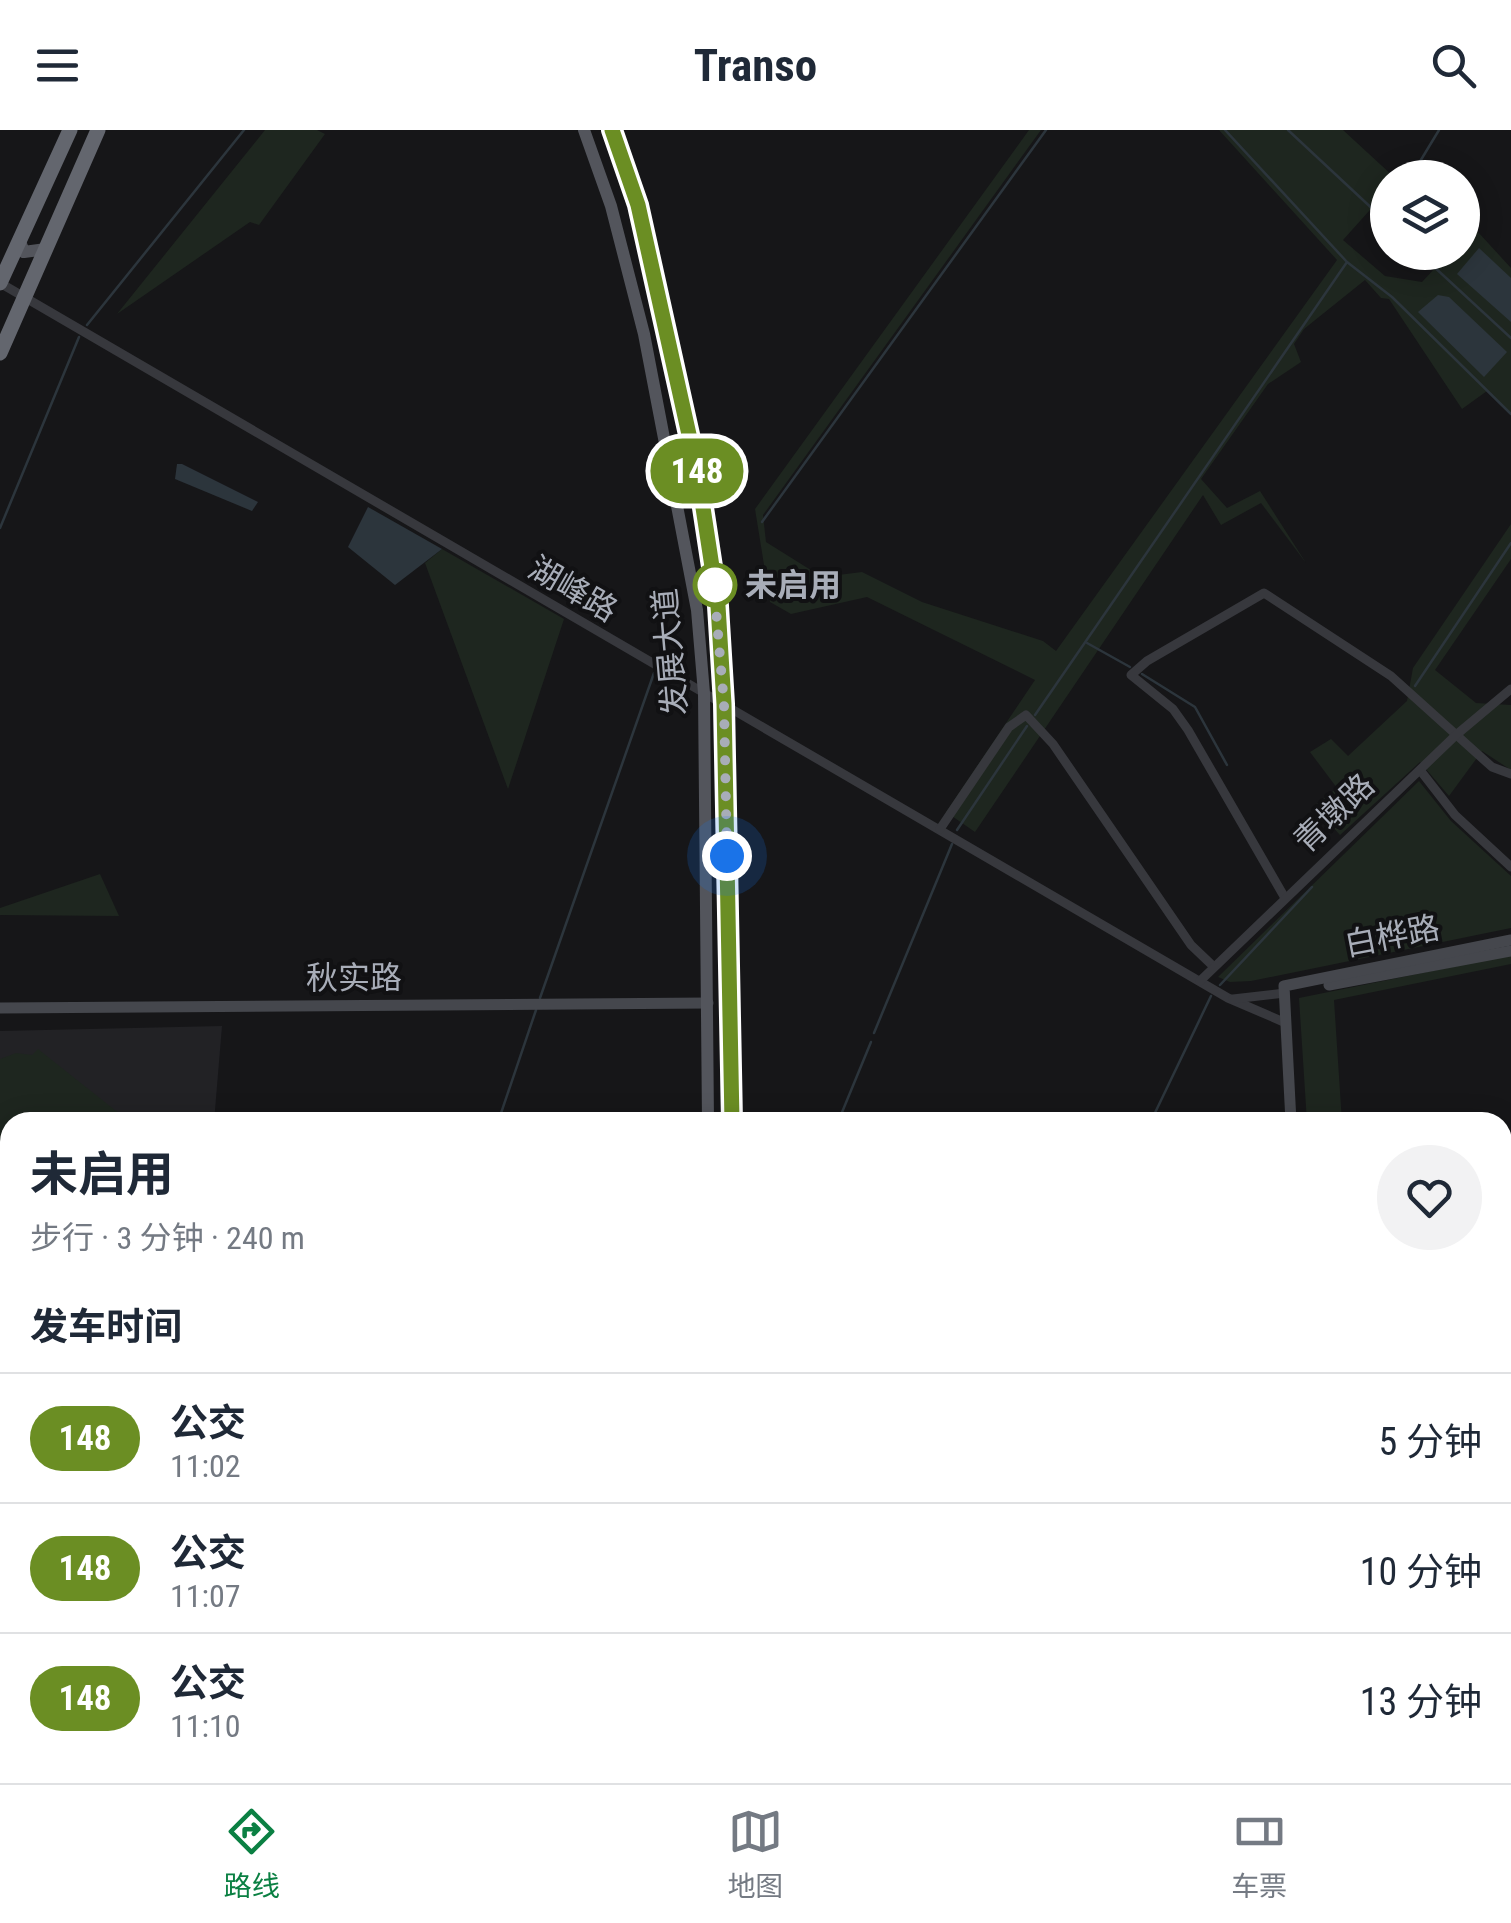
<!DOCTYPE html>
<html lang="zh">
<head>
<meta charset="utf-8">
<style>
  :root { --surface:#fff; --page:#f2f2f3; --text:#1f2937; --muted:#747a83; --line:#e0e1e3; --accent:#0b8043 }
  body { margin:0; font-family:"Roboto Condensed","Noto Sans SC",sans-serif; background:var(--page); color:var(--text); height:100vh; display:flex; flex-direction:column; font-size:38px; white-space:nowrap }
  * { box-sizing:border-box; margin:0 }
  p { font-size:32px; color:var(--muted) }
  .icon { flex:none; width:55px; height:55px; fill:none; stroke:currentColor; stroke-width:2; stroke-linecap:round; stroke-linejoin:round }
  .map { position:relative; flex:1; overflow:hidden }
  .details { position:absolute; left:0px; top:982px; width:1512px; height:672px; display:flex; flex-direction:column; background:var(--surface); border-radius:30px 30px 0 0; box-shadow:0 5px 25px #0003 }
  .details>* { flex:none }
  .badge { padding:0 20px; border-radius:32px; font-size:35px; line-height:65px }
  .fabs { position:absolute; left:1370px; top:30px; display:grid; gap:20px }
  .fabs a { display:grid; place-items:center; width:110px; height:110px; border-radius:50%; background:var(--surface); box-shadow:0 5px 25px #0003; font-size:50px }
  .you { position:absolute; width:50px; height:50px; margin:-25px; border:8px solid #fff; border-radius:50%; background:#1a73e8; box-shadow:0 0 0 15px #1a73e833 }
  .map>.badge { position:absolute; translate:-50% -50%; box-shadow:0 0 0 5px #fff }
  h2 { padding:0 30px; font-size:38px; line-height:90px }
  .round { display:grid; place-items:center; flex:none; width:105px; height:105px; border-radius:52px; background:var(--page) }
  .overview { display:flex; align-items:center; justify-content:space-between; height:170px; padding:0 30px }
  h1 { font-size:48px; font-weight:700; line-height:75px }
  ul { padding:0; list-style:none }
  li { display:flex; align-items:center; gap:30px; height:130px; padding:0 30px; border-top:2px solid var(--line) }
  li div { flex:1 }
  li b { display:block; font-size:38px }
  li em { font-style:normal }
  li .badge { min-width:110px; font-weight:700; text-align:center }
  header { display:flex; justify-content:space-between; align-items:center; height:130px; padding:0 30px; background:var(--surface); font-size:45px; font-weight:700 }
  .tab-bar { display:flex; justify-content:space-around; align-items:center; height:140px; border-top:2px solid var(--line); background:var(--surface); font-size:28px; color:var(--muted) }
  .tab-bar a { display:grid; justify-items:center; gap:5px }
  .tab-bar .selected { color:var(--accent) }
  .map>svg:first-child { display:block }
</style>
</head>
<body>
<header><svg class="icon" aria-label="menu" viewBox="0 0 24 24"><path d="M4 6h16M4 12h16M4 18h16"/></svg>Transo<svg class="icon" aria-label="search" viewBox="0 0 24 24"><circle cx="10" cy="10" r="6"/><path d="M15 15l6 6"/></svg></header>
<div class="map">
<svg width="1511" height="1653" viewBox="0 0 1511 1653">
  <rect width="100%" height="100%" fill="#161618"/>
  <g fill="#222225">
    <path d="M222,896l-8,96h-204v377l-10,-1v-467z"/>
    <path d="M1502,1262l9,15v177l-8,3z"/>
  </g>
  <g fill="#1e261f">
    <path d="M265,0h52l8,4 -66,91 -9,-3 -133,92z"/>
    <path d="M1029,0h12l-278,385 3,27 56,35 40,-5 60,30 121,39 13,10 281,-391 -118,-130h124l51,47 -6,1 -1,13 -44,49 42,36 37,6 27,-29 13,-1 1,-14 4,-6h11l33,36v147l-24,-24 -25,18 -73,-110 -8,-1 -16,-18 -61,49 -10,15 7,18 -33,22 -67,95 26,29 33,-17 46,72 -45,-60 -40,22 -18,-30 -228,337 -29,-20 89,-132 -168,-83 -76,17 -21,-12 -15,-93z"/>
    <path d="M1511,394v35l-76,111 41,33 35,2v65l-29,-19 -33,45 -29,-34 -80,73 -26,-29 23,-18 -27,-36 21,-13 17,17 59,-55 6,-33z"/>
    <path d="M442,419l122,70 -56,170 -83,-226z"/>
    <path d="M1419,651l32,40 60,55v52l-260,53 -21,1 -12,-5z"/>
    <path d="M100,744l19,42 -119,-1v-7z"/>
    <path d="M1511,825v9l-177,36 8,122h-35l-8,-124z"/>
    <path d="M38,919l92,73h-120v46l-10,-9v-100l16,-6 16,2z"/>
    <path d="M1511,1175v140l-9,-13 1,-125z"/>
    <path d="M1511,1498v155h-17l-5,-8h13l1,-144z"/>
    <path d="M1178,1645h206l-14,8h-210z"/>
  </g>
  <g fill="#2c353c">
    <path d="M1479,118l32,30v44l-54,-48z"/>
    <path d="M1438,165l11,2 58,55 -23,25 -66,-65z"/>
    <path d="M177,334h5l76,38 -6,9 -77,-32z"/>
    <path d="M368,377l74,42 -47,36 -47,-38z"/>
  </g>
  <g fill="none" stroke-linecap="round" stroke-linejoin="round">
    <g stroke="#2c353c" stroke-width="2.5">
      <path d="M1225,0l122,132 45,35 119,117"/>
      <path d="M1288,0l90,84"/>
      <path d="M1410,48l29,-48"/>
      <path d="M1431,134l80,74"/>
      <path d="M87,195l157,-195"/>
      <path d="M762,392l284,-392"/>
      <path d="M0,398l79,-191"/>
      <path d="M1087,513l43,24"/>
      <path d="M1142,544l53,33 32,58"/>
      <path d="M1415,556l96,-143"/>
      <path d="M1035,585l312,-453"/>
      <path d="M957,700l70,-104"/>
      <path d="M1220,855l92,-98"/>
      <path d="M540,868l114,-325"/>
      <path d="M874,903l78,-189"/>
      <path d="M1153,987l58,-121"/>
      <path d="M498,992l38,-112"/>
      <path d="M838,992l33,-80"/>
      <path d="M361,1645v8"/>
      <path d="M914,1653l1,-8"/>
      <path d="M1397,1653l14,-8"/>
    </g>
    <g stroke="#37383d" stroke-width="9">
      <path d="M0,153l1228,715 58,25"/>
      <path d="M1420,640l35,45 56,52"/>
      <path d="M940,699l69,-102 17,-12 27,29 138,201 22,21"/>
      <path d="M1285,768l-97,-168 -15,-21 -42,-34 16,-14 117,-68 127,83 101,91 19,7"/>
      <path d="M1200,851l256,-246 55,-46"/>
      <path d="M1233,869l52,-6"/>
      <path d="M1502,1164l9,-1"/>
      <path d="M0,1426h10"/>
      <path d="M89,1645l1,8"/>
      <path d="M398,1645v8"/>
      <path d="M440,1653l1,-8"/>
      <path d="M491,1653l1,-8"/>
      <path d="M551,1653v-8"/>
      <path d="M606,1653l1,-8"/>
      <path d="M908,1653l1,-8"/>
    </g>
    <g stroke="#45474d" stroke-width="11">
      <path d="M1329,855l182,-34"/>
      <path d="M0,878l708,-5"/>
      <path d="M1291,992l-7,-136 227,-46"/>
      <path d="M1502,1468l9,-4"/>
      <path d="M1502,1482l9,-4"/>
      <path d="M1472,1645l6,8"/>
      <path d="M1091,1653l19,-8"/>
      <path d="M1112,1653l18,-8"/>
    </g>
    <g stroke="#53555c" stroke-width="12">
      <path d="M584,0l27,76 33,128 53,276 7,83 4,429"/>
      <path d="M611,0l28,75 58,270 21,131 14,516"/>
      <path d="M19,109l5,13 22,-3"/>
      <path d="M713,1645v8"/>
      <path d="M731,1653v-8"/>
    </g>
    <g stroke="#63666e" stroke-width="15">
      <path d="M0,153l70,-153"/>
      <path d="M0,223l98,-223"/>
    </g>
  </g>
  <g fill="none" stroke-linecap="round" stroke-linejoin="round">
    <defs>
      <path id="line" d="M612,0l26,75 60,270 20,131 6,98 8,418"/>
    </defs>
    <use href="#line" stroke="#fff" stroke-width="22"/>
    <use href="#line" stroke="#6b8e23" stroke-width="15"/>
    <path stroke="#a8adb8" stroke-width="10" stroke-dasharray="0 18" d="M715,455l-2,-11 11,130 3,152"/>
  </g>
  <circle fill="#fff" stroke="#6b8e23" stroke-width="5" cx="715" cy="455" r="20"/>
  <g text-anchor="middle" dominant-baseline="central" stroke-width="8" stroke-linejoin="round" paint-order="stroke">
    <g font-size="32" font-weight="bold" fill="#a8adb8" stroke="#111113" text-anchor="start">
      <text x="745" y="455">未启用</text>
    </g>
    <g font-size="32" fill="#a8adb8" stroke="#111113">
      <text transform="translate(573 459) rotate(30)">湖峰路</text>
      <text transform="translate(670 522) rotate(-95)">发展大道</text>
      <text transform="translate(1334 683) rotate(-44)">青墩路</text>
      <text transform="translate(1392 806) rotate(-11)">白桦路</text>
      <text x="354" y="848">秋实路</text>
    </g>
  </g>
</svg>
<div class="fabs">
<a><svg class="icon" aria-label="layers" viewBox="0 0 24 24"><path d="M12 4l9 5-9 5-9-5zM3 14l9 5 9-5"/></svg></a>
</div>
<div class="you" style="left:727px;top:726px"></div>
<b class="badge" style="left:697px;top:341px;background:#6b8e23;color:#fff">148</b>
<section class="details">
<div class="overview"><div><h1>未启用</h1><p>步行 · 3 分钟 · 240 m</p></div><a class="round"><svg class="icon" aria-label="heart" viewBox="0 0 24 24"><path d="M12 20l-8-8c-3-5 5-10 8-4 3-6 11-1 8 4z"/></svg></a></div>
<h2>发车时间</h2>
<ul>
<li><span class="badge" style="background:#6b8e23;color:#fff">148</span><div><b>公交</b><p>11:02</p></div><em>5 分钟</em></li>
<li><span class="badge" style="background:#6b8e23;color:#fff">148</span><div><b>公交</b><p>11:07</p></div><em>10 分钟</em></li>
<li><span class="badge" style="background:#6b8e23;color:#fff">148</span><div><b>公交</b><p>11:10</p></div><em>13 分钟</em></li>
</ul>
</section>
</div>
<nav class="tab-bar">
<a class="selected"><svg class="icon" aria-label="directions" viewBox="0 0 24 24"><path d="M12 3l9 9-9 9-9-9zM9 14v-3h6M13 9l2 2-2 2"/></svg>路线</a>
<a><svg class="icon" aria-label="map" viewBox="0 0 24 24"><path d="M3 6l6-2 6 2 6-2v14l-6 2-6-2-6 2zM9 4v14M15 6v14"/></svg>地图</a>
<a><svg class="icon" aria-label="tickets" viewBox="0 0 24 24"><path d="M3 7h18v10H3zM15 7v10"/></svg>车票</a>
</nav>
</body>
</html>
